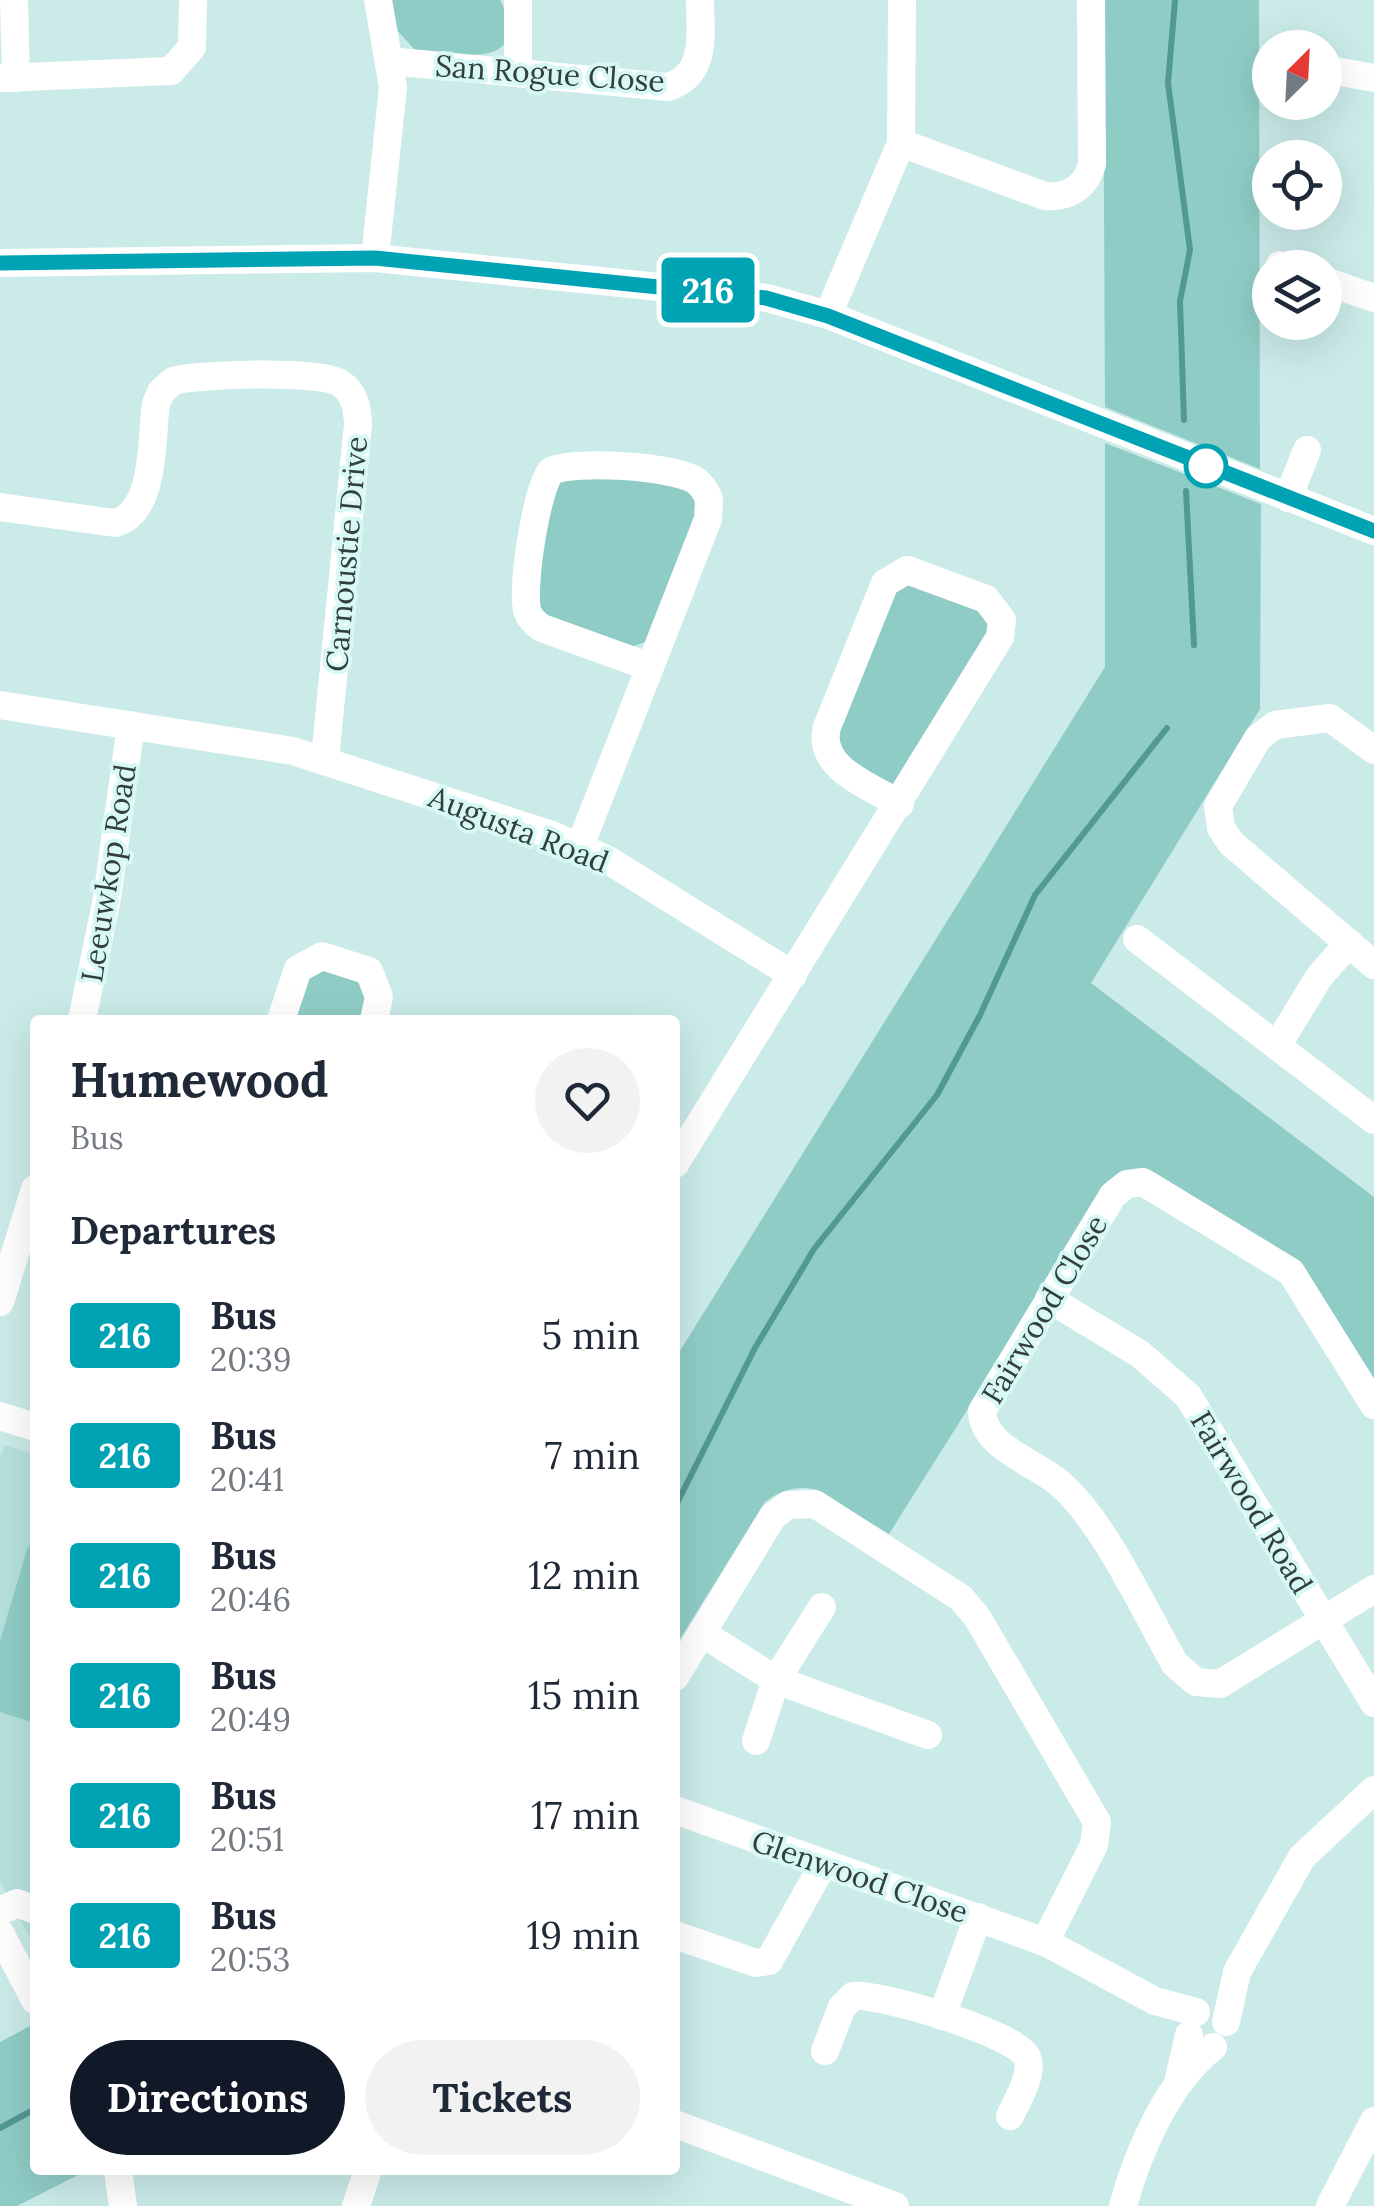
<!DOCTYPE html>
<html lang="en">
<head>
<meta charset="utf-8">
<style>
  :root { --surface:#fff; --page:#f2f2f3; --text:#1f2937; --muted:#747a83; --accent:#111827 }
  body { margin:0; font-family:Lora,serif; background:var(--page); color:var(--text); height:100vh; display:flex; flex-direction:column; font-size:38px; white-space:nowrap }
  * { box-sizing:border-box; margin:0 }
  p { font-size:32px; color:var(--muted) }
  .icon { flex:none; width:55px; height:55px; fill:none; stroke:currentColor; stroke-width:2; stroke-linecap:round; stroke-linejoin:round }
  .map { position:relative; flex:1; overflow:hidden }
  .details { position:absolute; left:30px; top:1015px; width:650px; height:1160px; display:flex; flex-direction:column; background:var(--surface); border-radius:10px; box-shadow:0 10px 40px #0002 }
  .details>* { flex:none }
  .badge { padding:0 20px; border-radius:8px; font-size:35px; line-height:65px }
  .needle { width:65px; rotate:24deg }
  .fabs { position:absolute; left:1252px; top:30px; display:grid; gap:20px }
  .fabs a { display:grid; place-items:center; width:90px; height:90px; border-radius:50%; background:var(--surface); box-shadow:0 10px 40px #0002; font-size:50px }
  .map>.badge { position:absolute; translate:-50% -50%; box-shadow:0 0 0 5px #fff }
  h2 { padding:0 40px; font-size:38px; line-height:90px }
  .round { display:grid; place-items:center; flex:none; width:105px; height:105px; border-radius:52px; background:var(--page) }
  .head { display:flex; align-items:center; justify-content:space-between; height:170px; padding:0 40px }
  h1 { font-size:48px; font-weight:800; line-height:75px }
  .primary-button { display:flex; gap:20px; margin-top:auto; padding:20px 40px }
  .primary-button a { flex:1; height:115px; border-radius:60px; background:var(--accent); color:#fff; font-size:40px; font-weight:800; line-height:115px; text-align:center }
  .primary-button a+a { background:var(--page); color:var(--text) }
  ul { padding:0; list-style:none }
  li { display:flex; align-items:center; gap:30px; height:120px; padding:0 40px }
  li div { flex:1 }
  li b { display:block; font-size:38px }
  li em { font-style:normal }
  li .badge { min-width:110px; font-weight:700; text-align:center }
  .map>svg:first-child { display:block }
</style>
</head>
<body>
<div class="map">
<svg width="1374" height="2206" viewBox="0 0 1374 2206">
  <rect width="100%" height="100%" fill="#caebe8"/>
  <path fill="#b6e1dd" d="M4,1445l31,10v492l-35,-65v-425z"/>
  <g fill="#90ccc6">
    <path d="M391,0h109c36,72 -45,54 -85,50l-20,-22z"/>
    <path d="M1103,0h156l1,469 -155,-62z"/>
    <path d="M1105,443l156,61 -1,205 -169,274 283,214v194l-78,-128 -138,-87 -49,9 -220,349 -72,-44c-20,-5 -36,0 -52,12l-90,145v-288l430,-692z"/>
    <path d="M572,472l117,14 11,27 -52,128 -20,7 -84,-29 -7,-19 12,-109z"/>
    <path d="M910,578l71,24 14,25 -84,146 -19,12 -57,-30 -2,-20 52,-143z"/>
    <path d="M316,968l40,6 12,22 -4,24h-74l10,-32z"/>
    <path d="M28,1546l7,2v175l-35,-11v-71z"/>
    <path d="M30,2026l5,9v135h53l-71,36h-17v-164z"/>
  </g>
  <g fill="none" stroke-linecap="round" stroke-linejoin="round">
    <g stroke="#529893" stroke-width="6">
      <path d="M1175,0l-7,83 22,167 -10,51 4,119"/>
      <path d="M1186,491l8,154"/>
      <path d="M675,1507l80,-159 59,-99 123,-154 43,-80 55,-120 132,-167"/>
      <path d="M0,2128l35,-19"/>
    </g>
    <g stroke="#fff" stroke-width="28">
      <path d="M14,0l2,78"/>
      <path d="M389,61l279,26c40,-13 32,-53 32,-87"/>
      <path d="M1325,69l49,9"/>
      <path d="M518,73v-73"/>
      <path d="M0,78l171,-7 21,-24 1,-47"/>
      <path d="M901,143l1,-143"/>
      <path d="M375,258l18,-171 -15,-87"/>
      <path d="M0,263l375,-5 392,40 61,17 546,216"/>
      <path d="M1280,265l6,3"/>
      <path d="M1325,281l49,17"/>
      <path d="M828,315l73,-172 144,53c23,2 41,-9 47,-32l-1,-164"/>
      <path d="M1288,498l19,-48"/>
      <path d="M0,507l115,16c41,-11 36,-84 41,-119l5,-12 12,-11c24,-7 148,-11 167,2 15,10 17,24 18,41l-33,335"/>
      <path d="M0,705l293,46 259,84 56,25 185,115"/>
      <path d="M1374,750l-44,-32 -55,7 -17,13 -40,68 3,22 10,15 143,122"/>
      <path d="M580,846l128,-327 1,-20c-3,-7 -7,-14 -14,-19 -24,-14 -119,-20 -144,-9 -15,20 -29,113 -24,139 2,8 9,14 15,18l108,39"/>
      <path d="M1137,939l237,181"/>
      <path d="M82,1020l25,-122 24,-173"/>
      <path d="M281,1020l17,-51 24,-13 47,15 10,26 -5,23"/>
      <path d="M1277,1046l42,-69 30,-34"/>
      <path d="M675,1164l325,-527 2,-17 -16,-21 -79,-29 -22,13 -58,144c-11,41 43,59 73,77"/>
      <path d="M1049,1299l91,55 48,42 186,307"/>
      <path d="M0,1302l35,-113"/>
      <path d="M1374,1405l-83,-133 -148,-90 -16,2 -14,11 -131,216c1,36 52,51 76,71 45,37 87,130 117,182l21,18 24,2 154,-95"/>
      <path d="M0,1416l35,11"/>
      <path d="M702,1633l74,47 152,55"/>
      <path d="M675,1677l98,-161 15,-11 27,-1 146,94 16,19 120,205 -3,23 -49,97"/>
      <path d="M756,1741l20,-61 46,-73"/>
      <path d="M675,1810l370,132 110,59 41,11"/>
      <path d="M0,1911l17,-8 18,7"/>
      <path d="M0,1933l35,67"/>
      <path d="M675,1935l81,28 13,-2 55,-98"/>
      <path d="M942,2016l36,-99"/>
      <path d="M1226,2022l11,-50 65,-115 72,-67"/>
      <path d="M825,2051l17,-44 11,-11c26,-3 164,38 174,61 7,17 -10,44 -17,59"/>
      <path d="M1179,2078l10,-43"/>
      <path d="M675,2124l220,82"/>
      <path d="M118,2170l5,36"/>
      <path d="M356,2206l12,-36"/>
      <path d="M1123,2206c15,-55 45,-124 90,-159"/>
      <path d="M1330,2206l44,-85"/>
    </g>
  </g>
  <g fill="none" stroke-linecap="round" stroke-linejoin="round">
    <defs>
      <path id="line" d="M0,263l375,-5 391,40 62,18 546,215"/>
    </defs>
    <use href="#line" stroke="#fff" stroke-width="22"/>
    <use href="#line" stroke="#00a3b4" stroke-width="15"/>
  </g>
  <circle fill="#fff" stroke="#00a3b4" stroke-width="5" cx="1206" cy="466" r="20"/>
  <g text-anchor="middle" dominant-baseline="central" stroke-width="8" stroke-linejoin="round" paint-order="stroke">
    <g font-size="30" fill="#323f3e" stroke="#d7f8f5">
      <text transform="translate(550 73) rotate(4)">San Rogue Close</text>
      <text transform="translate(346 554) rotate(-85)">Carnoustie Drive</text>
      <text transform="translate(519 829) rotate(21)">Augusta Road</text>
      <text transform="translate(108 873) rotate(-81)">Leeuwkop Road</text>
      <text transform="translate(1044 1309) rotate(-59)">Fairwood Close</text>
      <text transform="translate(1252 1502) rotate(59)">Fairwood Road</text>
      <text transform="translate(860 1876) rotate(19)">Glenwood Close</text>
    </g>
  </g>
</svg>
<div class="fabs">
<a><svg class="needle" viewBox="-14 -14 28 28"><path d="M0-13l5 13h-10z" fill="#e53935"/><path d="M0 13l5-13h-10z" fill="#747a83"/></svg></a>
<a><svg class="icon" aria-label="locate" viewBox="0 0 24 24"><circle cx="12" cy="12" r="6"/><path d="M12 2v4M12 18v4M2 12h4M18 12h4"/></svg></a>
<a><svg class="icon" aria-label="layers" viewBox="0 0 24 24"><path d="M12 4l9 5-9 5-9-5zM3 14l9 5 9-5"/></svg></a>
</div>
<b class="badge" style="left:708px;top:290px;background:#00a3b4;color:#fff">216</b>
<section class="details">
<div class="head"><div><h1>Humewood</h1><p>Bus</p></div><a class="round"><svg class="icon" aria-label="heart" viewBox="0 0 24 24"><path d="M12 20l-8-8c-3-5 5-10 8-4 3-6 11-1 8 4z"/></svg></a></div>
<h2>Departures</h2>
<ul>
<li><span class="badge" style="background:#00a3b4;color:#fff">216</span><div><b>Bus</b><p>20:39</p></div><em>5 min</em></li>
<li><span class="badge" style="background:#00a3b4;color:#fff">216</span><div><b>Bus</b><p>20:41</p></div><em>7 min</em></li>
<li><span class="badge" style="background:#00a3b4;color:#fff">216</span><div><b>Bus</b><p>20:46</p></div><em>12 min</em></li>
<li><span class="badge" style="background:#00a3b4;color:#fff">216</span><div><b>Bus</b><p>20:49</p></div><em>15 min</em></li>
<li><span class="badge" style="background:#00a3b4;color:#fff">216</span><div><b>Bus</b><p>20:51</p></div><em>17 min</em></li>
<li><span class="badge" style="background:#00a3b4;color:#fff">216</span><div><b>Bus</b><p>20:53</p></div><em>19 min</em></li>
</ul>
<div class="primary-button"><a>Directions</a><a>Tickets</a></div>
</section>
</div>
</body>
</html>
